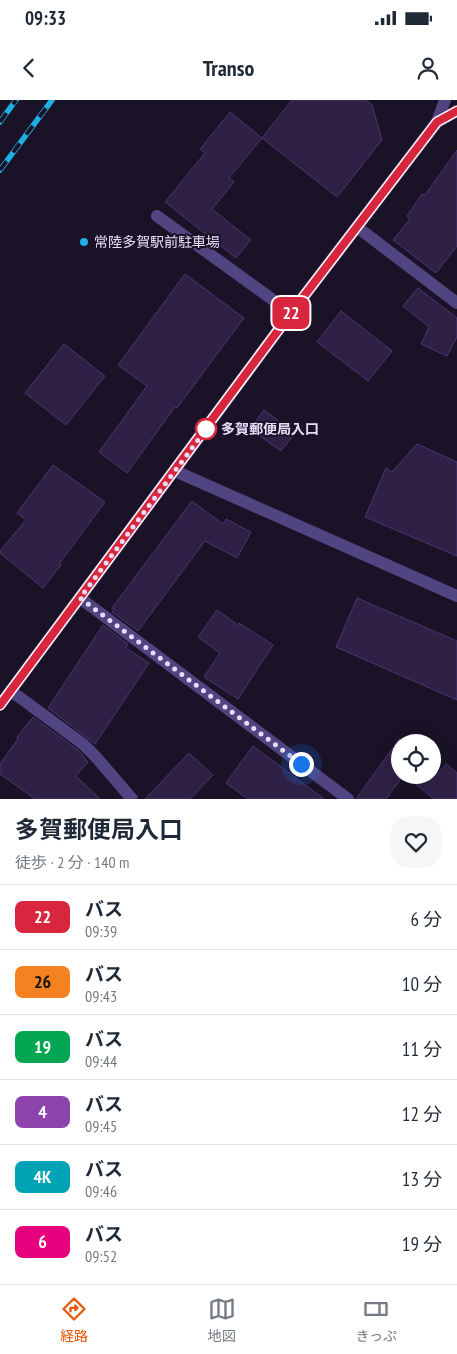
<!DOCTYPE html>
<html lang="ja">
<head>
<meta charset="utf-8">
<style>
  :root { --surface:#fff; --page:#f6f6f7; --text:#1f2937; --muted:#747a83; --line:#e0e1e3; --accent:#ea580c }
  body { margin:0; font-family:"PT Sans Narrow","Noto Sans JP",sans-serif; background:var(--page); color:var(--text); height:100vh; display:flex; flex-direction:column; font-size:19px; white-space:nowrap }
  * { box-sizing:border-box; margin:0 }
  p { font-size:16px; color:var(--muted) }
  .icon { flex:none; width:28px; height:28px; fill:none; stroke:currentColor; stroke-width:2; stroke-linecap:round; stroke-linejoin:round }
  .map { position:relative; height:699px; overflow:hidden }
  .panel { display:flex; flex-direction:column; background:var(--surface); flex:1 }
  .panel>* { flex:none }
  .badge { padding:0 10px; border-radius:8px; font-size:18px; line-height:32px }
  .buttons { position:absolute; left:391px; top:634px; display:grid; gap:10px }
  .buttons a { display:grid; place-items:center; width:50px; height:50px; border-radius:50%; background:var(--surface); box-shadow:0 5px 20px #0002; font-size:25px }
  .you { position:absolute; width:25px; height:25px; margin:-12px; border:4px solid #fff; border-radius:50%; background:#1a73e8; box-shadow:0 0 0 8px #1a73e833 }
  .map>.badge { position:absolute; translate:-50% -50%; box-shadow:0 0 0 2px #fff }
  .round { display:grid; place-items:center; flex:none; width:52px; height:52px; border-radius:20px; background:var(--page) }
  .summary { display:flex; align-items:center; justify-content:space-between; height:85px; padding:0 15px }
  h1 { font-size:24px; font-weight:700; line-height:38px }
  ul { padding:0; list-style:none }
  li { display:flex; align-items:center; gap:15px; height:65px; padding:0 15px; border-top:1px solid var(--line) }
  li div { flex:1 }
  li b { display:block; font-size:19px }
  li em { font-style:normal }
  li .badge { min-width:55px; font-weight:700; text-align:center }
  .status { display:flex; justify-content:space-between; align-items:center; height:35px; padding:0 25px; background:var(--surface); direction:ltr }
  .status svg { height:14px; fill:currentColor }
  header { display:flex; justify-content:space-between; align-items:center; height:65px; padding:0 15px; background:var(--surface); font-size:22px; font-weight:700 }
  .menu { display:flex; justify-content:space-around; align-items:center; height:70px; border-top:1px solid var(--line); background:var(--surface); font-size:14px; color:var(--muted) }
  .menu a { display:grid; justify-items:center; gap:2px }
  .menu .active { color:var(--accent) }
  .map>svg:first-child { display:block }
</style>
</head>
<body>
<div class="status"><b>09:33</b><svg viewBox="0 0 49 12"><path d="M0 12V9h3v3zM5 12V6h3v6zM10 12V3h3v9zM15 12V0h3v12zM26 1h20v11H26zM47 4h2v5h-2z"/></svg></div>
<header><svg class="icon" aria-label="back" viewBox="0 0 24 24"><path d="M15 5l-7 7 7 7"/></svg>Transo<svg class="icon" aria-label="person" viewBox="0 0 24 24"><circle cx="12" cy="8" r="4"/><path d="M4 21q1-7 8-7t8 7"/></svg></header>
<div class="map">
<svg width="457" height="699" viewBox="0 0 457 699">
  <rect width="100%" height="100%" fill="#1a1327"/>
  <g fill="#2f2146" stroke="#4b366f">
    <path d="M292,0h74l6,5 10,35 -45,57 -75,-59z"/>
    <path d="M230,12l32,26 -33,40 5,4 -22,27 39,31 -15,18 -71,-56 40,-49 -5,-4z"/>
    <path d="M457,50v96l-21,27 -43,-33 17,-21 -3,-3 15,-22 3,1z"/>
    <path d="M185,174l59,44 -67,90 -2,-1 -48,66 -28,-21 48,-66 -29,-21z"/>
    <path d="M418,188l39,30v19l-10,19 -26,-12 8,-17 -26,-21z"/>
    <path d="M341,211l51,40 -24,30 -51,-39z"/>
    <path d="M64,244l41,32 -39,49 -41,-32z"/>
    <path d="M264,310l31,23 -14,18 -31,-22z"/>
    <path d="M417,344l40,18v94l-92,-39 21,-49 6,4z"/>
    <path d="M53,365l52,37 -46,62 2,1 -18,23 -43,-35v-2l26,-31 -9,-7z"/>
    <path d="M192,401l31,23 3,-5 25,13 -14,26 -32,-17 -67,90 -26,-19 2,-3 -2,-1z"/>
    <path d="M357,498l100,43v59l-121,-53z"/>
    <path d="M217,510l21,15 1,-2 34,22 -35,54 -34,-22 16,-24 -22,-16z"/>
    <path d="M103,525l25,19 -2,4 23,15 -54,81 -47,-36z"/>
    <path d="M33,617l45,33 7,8v1l3,3 -12,14 24,23h-65l-35,-25v-10l18,-25 -1,-2z"/>
    <path d="M400,638v42l-14,19h-30z"/>
    <path d="M253,646l71,53h-76l-22,-16z"/>
    <path d="M189,653l24,22 -23,24h-45z"/>
    <path d="M446,664l11,9v26h-23l-30,-24h33z"/>
  </g>
  <g fill="none" stroke-linecap="round" stroke-linejoin="round">
    <g stroke="#504481" stroke-width="12">
      <path d="M437,22l20,-11"/>
      <path d="M157,116l134,97"/>
      <path d="M357,127l100,76"/>
      <path d="M175,371l282,125"/>
      <path d="M80,498l268,201"/>
      <path d="M11,591l72,53 13,13 36,42"/>
      <path d="M0,605l291,-392 146,-191 8,-22"/>
    </g>
    <defs>
      <g id="rail">
        <path d="M0,22l16,-22"/>
        <path d="M0,70l52,-70"/>
      </g>
    </defs>
    <use href="#rail" stroke="#1fafe5" stroke-width="5.5"/>
    <use href="#rail" stroke="#1a1327" stroke-width="4" stroke-dasharray="11" stroke-linecap="butt"/>
  </g>
  <g fill="none" stroke-linecap="round" stroke-linejoin="round">
    <defs>
      <path id="line" d="M0,605l291,-392 146,-191 20,-11"/>
    </defs>
    <use href="#line" stroke="#fff" stroke-width="11"/>
    <use href="#line" stroke="#d7263d" stroke-width="8"/>
    <path stroke="#e6ddfb" stroke-width="5" stroke-dasharray="0 9" d="M206,329l4,-5 -130,174 221,166"/>
  </g>
  <circle fill="#1fafe5" stroke="#1a1327" stroke-width="2" cx="84" cy="142" r="5"/>
  <circle fill="#fff" stroke="#d7263d" stroke-width="2.5" cx="206" cy="329" r="10"/>
  <g text-anchor="middle" dominant-baseline="central" stroke-width="4" stroke-linejoin="round" paint-order="stroke">
    <g font-size="14" fill="#e6ddfb" stroke="#1a1327" text-anchor="start">
      <text x="94" y="142">常陸多賀駅前駐車場</text>
    </g>
    <g font-size="14" font-weight="bold" fill="#e6ddfb" stroke="#1a1327" text-anchor="start">
      <text x="221" y="329">多賀郵便局入口</text>
    </g>
  </g>
</svg>
<div class="buttons">
<a><svg class="icon" aria-label="locate" viewBox="0 0 24 24"><circle cx="12" cy="12" r="6"/><path d="M12 2v4M12 18v4M2 12h4M18 12h4"/></svg></a>
</div>
<div class="you" style="left:301px;top:664px"></div>
<b class="badge" style="left:291px;top:213px;background:#d7263d;color:#fff">22</b>
</div>
<section class="panel">
<div class="summary"><div><h1>多賀郵便局入口</h1><p>徒歩 · 2 分 · 140 m</p></div><a class="round"><svg class="icon" aria-label="heart" viewBox="0 0 24 24"><path d="M12 20l-8-8c-3-5 5-10 8-4 3-6 11-1 8 4z"/></svg></a></div>
<ul>
<li><span class="badge" style="background:#d7263d;color:#fff">22</span><div><b>バス</b><p>09:39</p></div><em>6 分</em></li>
<li><span class="badge" style="background:#f58220;color:#111">26</span><div><b>バス</b><p>09:43</p></div><em>10 分</em></li>
<li><span class="badge" style="background:#00a651;color:#fff">19</span><div><b>バス</b><p>09:44</p></div><em>11 分</em></li>
<li><span class="badge" style="background:#8e44ad;color:#fff">4</span><div><b>バス</b><p>09:45</p></div><em>12 分</em></li>
<li><span class="badge" style="background:#00a3b4;color:#fff">4K</span><div><b>バス</b><p>09:46</p></div><em>13 分</em></li>
<li><span class="badge" style="background:#e6007e;color:#fff">6</span><div><b>バス</b><p>09:52</p></div><em>19 分</em></li>
</ul>
</section>
<nav class="menu">
<a class="active"><svg class="icon" aria-label="directions" viewBox="0 0 24 24"><path d="M12 3l9 9-9 9-9-9zM9 14v-3h6M13 9l2 2-2 2"/></svg>経路</a>
<a><svg class="icon" aria-label="map" viewBox="0 0 24 24"><path d="M3 6l6-2 6 2 6-2v14l-6 2-6-2-6 2zM9 4v14M15 6v14"/></svg>地図</a>
<a><svg class="icon" aria-label="tickets" viewBox="0 0 24 24"><path d="M3 7h18v10H3zM15 7v10"/></svg>きっぷ</a>
</nav>
</body>
</html>
